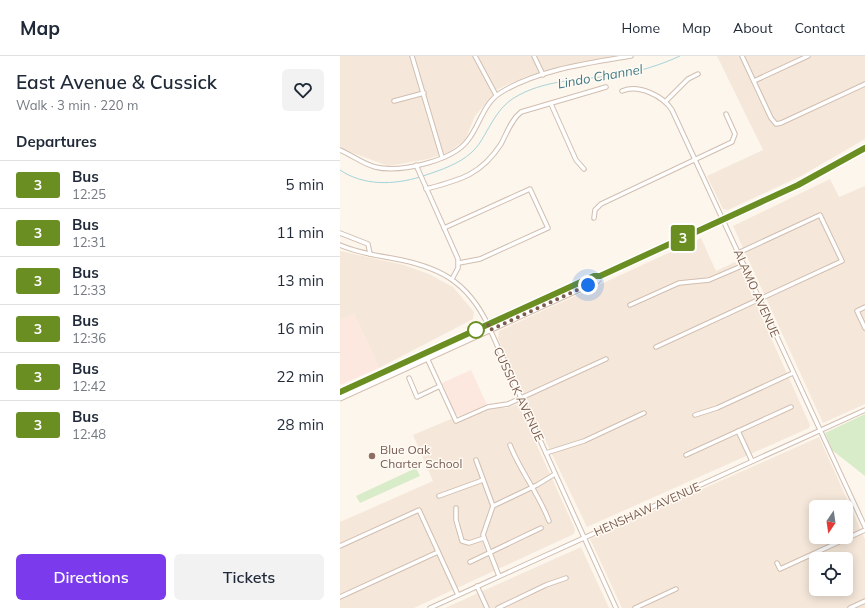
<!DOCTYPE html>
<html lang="en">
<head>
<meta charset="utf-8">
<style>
  :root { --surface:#fff; --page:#f2f2f3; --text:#1f2937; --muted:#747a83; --line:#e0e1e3; --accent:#7c3aed }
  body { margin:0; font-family:Mulish,sans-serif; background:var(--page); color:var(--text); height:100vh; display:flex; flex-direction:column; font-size:15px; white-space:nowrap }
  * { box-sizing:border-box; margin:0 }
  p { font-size:13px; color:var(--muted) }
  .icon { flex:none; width:22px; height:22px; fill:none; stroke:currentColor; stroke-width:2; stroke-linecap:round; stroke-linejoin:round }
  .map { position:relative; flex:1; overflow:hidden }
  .side { display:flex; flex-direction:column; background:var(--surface); width:340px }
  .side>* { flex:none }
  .badge { padding:0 8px; border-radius:3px; font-size:14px; line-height:26px }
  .needle { width:26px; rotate:193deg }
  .controls { position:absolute; left:469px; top:444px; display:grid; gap:8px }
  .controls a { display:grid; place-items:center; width:44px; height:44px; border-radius:6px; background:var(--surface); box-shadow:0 2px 10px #0003; font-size:20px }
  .you { position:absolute; width:20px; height:20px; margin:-10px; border:3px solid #fff; border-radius:50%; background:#1a73e8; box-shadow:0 0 0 6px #1a73e833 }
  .map>.badge { position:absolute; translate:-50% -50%; box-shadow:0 0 0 2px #fff }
  h2 { padding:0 16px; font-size:15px; line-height:36px }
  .round { display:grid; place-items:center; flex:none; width:42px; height:42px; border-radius:6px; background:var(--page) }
  .overview { display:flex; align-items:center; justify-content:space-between; height:68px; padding:0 16px }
  h1 { font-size:19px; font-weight:600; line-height:30px }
  .cta { display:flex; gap:8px; margin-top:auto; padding:8px 16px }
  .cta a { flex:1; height:46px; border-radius:6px; background:var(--accent); color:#fff; font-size:16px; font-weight:600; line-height:46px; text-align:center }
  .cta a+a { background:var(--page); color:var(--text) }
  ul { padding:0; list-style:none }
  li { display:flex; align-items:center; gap:12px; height:48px; padding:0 16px; border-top:1px solid var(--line) }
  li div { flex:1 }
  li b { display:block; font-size:15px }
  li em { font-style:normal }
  li .badge { min-width:44px; font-weight:700; text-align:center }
  header { display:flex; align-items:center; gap:24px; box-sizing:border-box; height:56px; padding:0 20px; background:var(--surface); border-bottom:1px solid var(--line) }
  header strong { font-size:19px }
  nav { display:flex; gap:22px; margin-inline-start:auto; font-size:14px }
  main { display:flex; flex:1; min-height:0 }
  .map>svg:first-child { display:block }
</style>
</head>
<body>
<header>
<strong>Map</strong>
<nav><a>Home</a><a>Map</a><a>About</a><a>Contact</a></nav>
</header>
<main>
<section class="side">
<div class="overview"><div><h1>East Avenue &amp; Cussick</h1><p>Walk · 3 min · 220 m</p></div><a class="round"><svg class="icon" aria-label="heart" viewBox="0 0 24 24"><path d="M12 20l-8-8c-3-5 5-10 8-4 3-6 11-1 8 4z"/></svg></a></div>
<h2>Departures</h2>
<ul>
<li><span class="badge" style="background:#6b8e23;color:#fff">3</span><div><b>Bus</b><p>12:25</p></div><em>5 min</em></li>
<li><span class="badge" style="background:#6b8e23;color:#fff">3</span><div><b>Bus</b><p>12:31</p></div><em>11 min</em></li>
<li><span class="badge" style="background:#6b8e23;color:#fff">3</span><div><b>Bus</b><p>12:33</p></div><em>13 min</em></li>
<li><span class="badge" style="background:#6b8e23;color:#fff">3</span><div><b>Bus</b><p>12:36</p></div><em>16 min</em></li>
<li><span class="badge" style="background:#6b8e23;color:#fff">3</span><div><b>Bus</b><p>12:42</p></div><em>22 min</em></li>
<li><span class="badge" style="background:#6b8e23;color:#fff">3</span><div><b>Bus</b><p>12:48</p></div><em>28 min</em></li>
</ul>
<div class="cta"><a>Directions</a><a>Tickets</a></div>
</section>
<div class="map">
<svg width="525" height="552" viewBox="0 0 525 552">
  <rect width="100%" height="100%" fill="#fdf6ec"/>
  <g fill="#f5e8da" fill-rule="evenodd">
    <path d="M0,0h282l-95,20 -29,13 -23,27 -10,24 -16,12 -21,7 -40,7 -48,-18z"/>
    <path d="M377,0h148v83l-64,37 -73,34 -5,-1 -16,-33 56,-26z"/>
    <path d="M490,123l9,18 26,-11v218l-42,19 -90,-197z"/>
    <path d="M361,182l15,33 19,-9 8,13 67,150 -1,3 -222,99 -76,-158 -13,-30 1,-8z"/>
    <path d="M0,195l64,14 25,9 24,13 21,25 -1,7 -94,49 -25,-54 -14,6z"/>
    <path d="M178,348l57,125 -1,5 -160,74h-74v-86l93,-41 -20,-46 38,-16 21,-4 23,-8 11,1z"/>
    <path d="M479,381l46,102v69h-243l-32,-69zM476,451h30v30h-30zM476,503h30v30h-30z"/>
    <path d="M241,491l28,61h-164z"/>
  </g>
  <g fill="#fde8e0">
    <path d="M14,257l25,55 -39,17v-65z"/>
    <path d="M131,314l16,35 -27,11 -5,-2 -13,-31z"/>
  </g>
  <g fill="#d8ecc9">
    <path d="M525,358v62l-33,-26 -7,-17z"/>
    <path d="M76,412l4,8 -60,27 -4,-7z"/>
  </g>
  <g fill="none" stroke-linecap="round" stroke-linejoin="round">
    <g stroke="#a5d3da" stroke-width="1">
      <path d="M0,114c23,16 54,15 80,7"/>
      <path d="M83,120c21,-7 46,-15 58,-35 11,-18 18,-36 38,-46 30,-16 65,-15 97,-20 20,-2 47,-11 64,-19"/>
    </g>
    <defs>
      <g id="street">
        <path d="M72,0l30,101"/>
        <path d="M135,0l21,39"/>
        <path d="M194,0l9,19"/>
        <path d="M402,0l29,62 5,6 5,-1 84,-39"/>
        <path d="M414,25l54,-25"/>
        <path d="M282,35c17,-7 41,5 50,19l193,417"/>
        <path d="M54,45l30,-8"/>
        <path d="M326,45l22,-22 10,-5"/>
        <path d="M211,48l25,56 8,9"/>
        <path d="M0,94c12,5 23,14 35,17 25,6 78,-6 93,-27 12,-15 15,-36 32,-47 36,-23 89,-30 131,-37"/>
        <path d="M76,109l42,94v9l-6,11"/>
        <path d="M86,133c34,-9 55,-14 75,-45 6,-11 10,-24 20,-32l85,-25"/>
        <path d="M254,162l1,-8 6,-6 131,-62 3,-8 -9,-20"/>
        <path d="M104,172l86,-39 18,39 -68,31 -21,4"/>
        <path d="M0,177l28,11 2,10"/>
        <path d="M0,189c16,7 33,10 51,13 46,8 76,22 97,67l128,283"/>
        <path d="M290,249l49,-22 30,-3 35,-15"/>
        <path d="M525,251l-8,4 8,17"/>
        <path d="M316,291l186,-86 -22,-46 -82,38"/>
        <path d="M87,302l29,63 32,-14 20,-3 98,-45"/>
        <path d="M69,322l8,19 23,-11"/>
        <path d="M355,359l22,-7 76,-35"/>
        <path d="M398,375l14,30"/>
        <path d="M170,389c10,26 29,49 39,76"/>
        <path d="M206,397l38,-12 60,-28"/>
        <path d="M346,399l105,-48"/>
        <path d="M136,404l17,46"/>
        <path d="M99,440l44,-16"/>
        <path d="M116,452v12l6,21 7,2 15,-5"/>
        <path d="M0,490l79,-36 39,85"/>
        <path d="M130,506l71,-34"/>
        <path d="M437,507l3,6 85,-39"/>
        <path d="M159,520l-16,-41 10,-29 44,-21 18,-11"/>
        <path d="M137,530l10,22"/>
        <path d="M0,541l98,-45"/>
        <path d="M90,552l435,-198"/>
        <path d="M158,552l48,-23 20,-7"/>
        <path d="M295,552l41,-19"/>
        <path d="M510,552l15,-7"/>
      </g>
      <g id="secondary">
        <path d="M0,336l254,-116h6l198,-91 67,-37"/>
        <path d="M0,342l257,-117 3,-5"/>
      </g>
    </defs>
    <use href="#street" stroke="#d1beb0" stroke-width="5.5"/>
    <use href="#secondary" stroke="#d6c0b0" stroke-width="7"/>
    <use href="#street" stroke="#fff" stroke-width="3.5"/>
    <use href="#secondary" stroke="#fff" stroke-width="5"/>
  </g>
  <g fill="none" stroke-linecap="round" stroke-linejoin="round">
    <defs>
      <path id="line" d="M0,336l254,-116h6l198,-91 67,-37"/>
    </defs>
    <use href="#line" stroke="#fff" stroke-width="9"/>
    <use href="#line" stroke="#6b8e23" stroke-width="6"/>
    <path stroke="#7a5c4d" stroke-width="4" stroke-dasharray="0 7.2" d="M136,274l12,-6 2,6 98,-45"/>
  </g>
  <circle fill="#fff" stroke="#6b8e23" stroke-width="2" cx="136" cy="274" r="8"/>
  <circle fill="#8d6e63" stroke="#fffaf3" stroke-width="1.5" cx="32" cy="400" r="4"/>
  <g text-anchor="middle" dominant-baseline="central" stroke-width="3" stroke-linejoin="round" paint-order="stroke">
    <g font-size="12" fill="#7a5c4d" stroke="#fffaf3">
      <text transform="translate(417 237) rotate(66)">ALAMO AVENUE</text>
      <text transform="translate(179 338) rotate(65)">CUSSICK AVENUE</text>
      <text transform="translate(307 453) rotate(-24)">HENSHAW AVENUE</text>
    </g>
    <g font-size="12" fill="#785e54" stroke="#fffaf3" text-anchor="start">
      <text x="40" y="393">Blue Oak<tspan x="40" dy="14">Charter School</tspan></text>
    </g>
    <g font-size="13" font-style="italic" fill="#437c86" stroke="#fffaf3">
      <text transform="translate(260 20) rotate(-10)">Lindo Channel</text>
    </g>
  </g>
</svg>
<div class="controls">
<a><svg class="needle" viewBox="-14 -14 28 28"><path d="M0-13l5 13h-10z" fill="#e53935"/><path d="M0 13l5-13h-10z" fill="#747a83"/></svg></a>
<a><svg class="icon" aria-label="locate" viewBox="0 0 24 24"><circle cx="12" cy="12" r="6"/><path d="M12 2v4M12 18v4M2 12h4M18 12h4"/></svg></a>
</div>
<div class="you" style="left:248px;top:229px"></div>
<b class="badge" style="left:343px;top:182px;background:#6b8e23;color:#fff">3</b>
</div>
</main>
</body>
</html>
